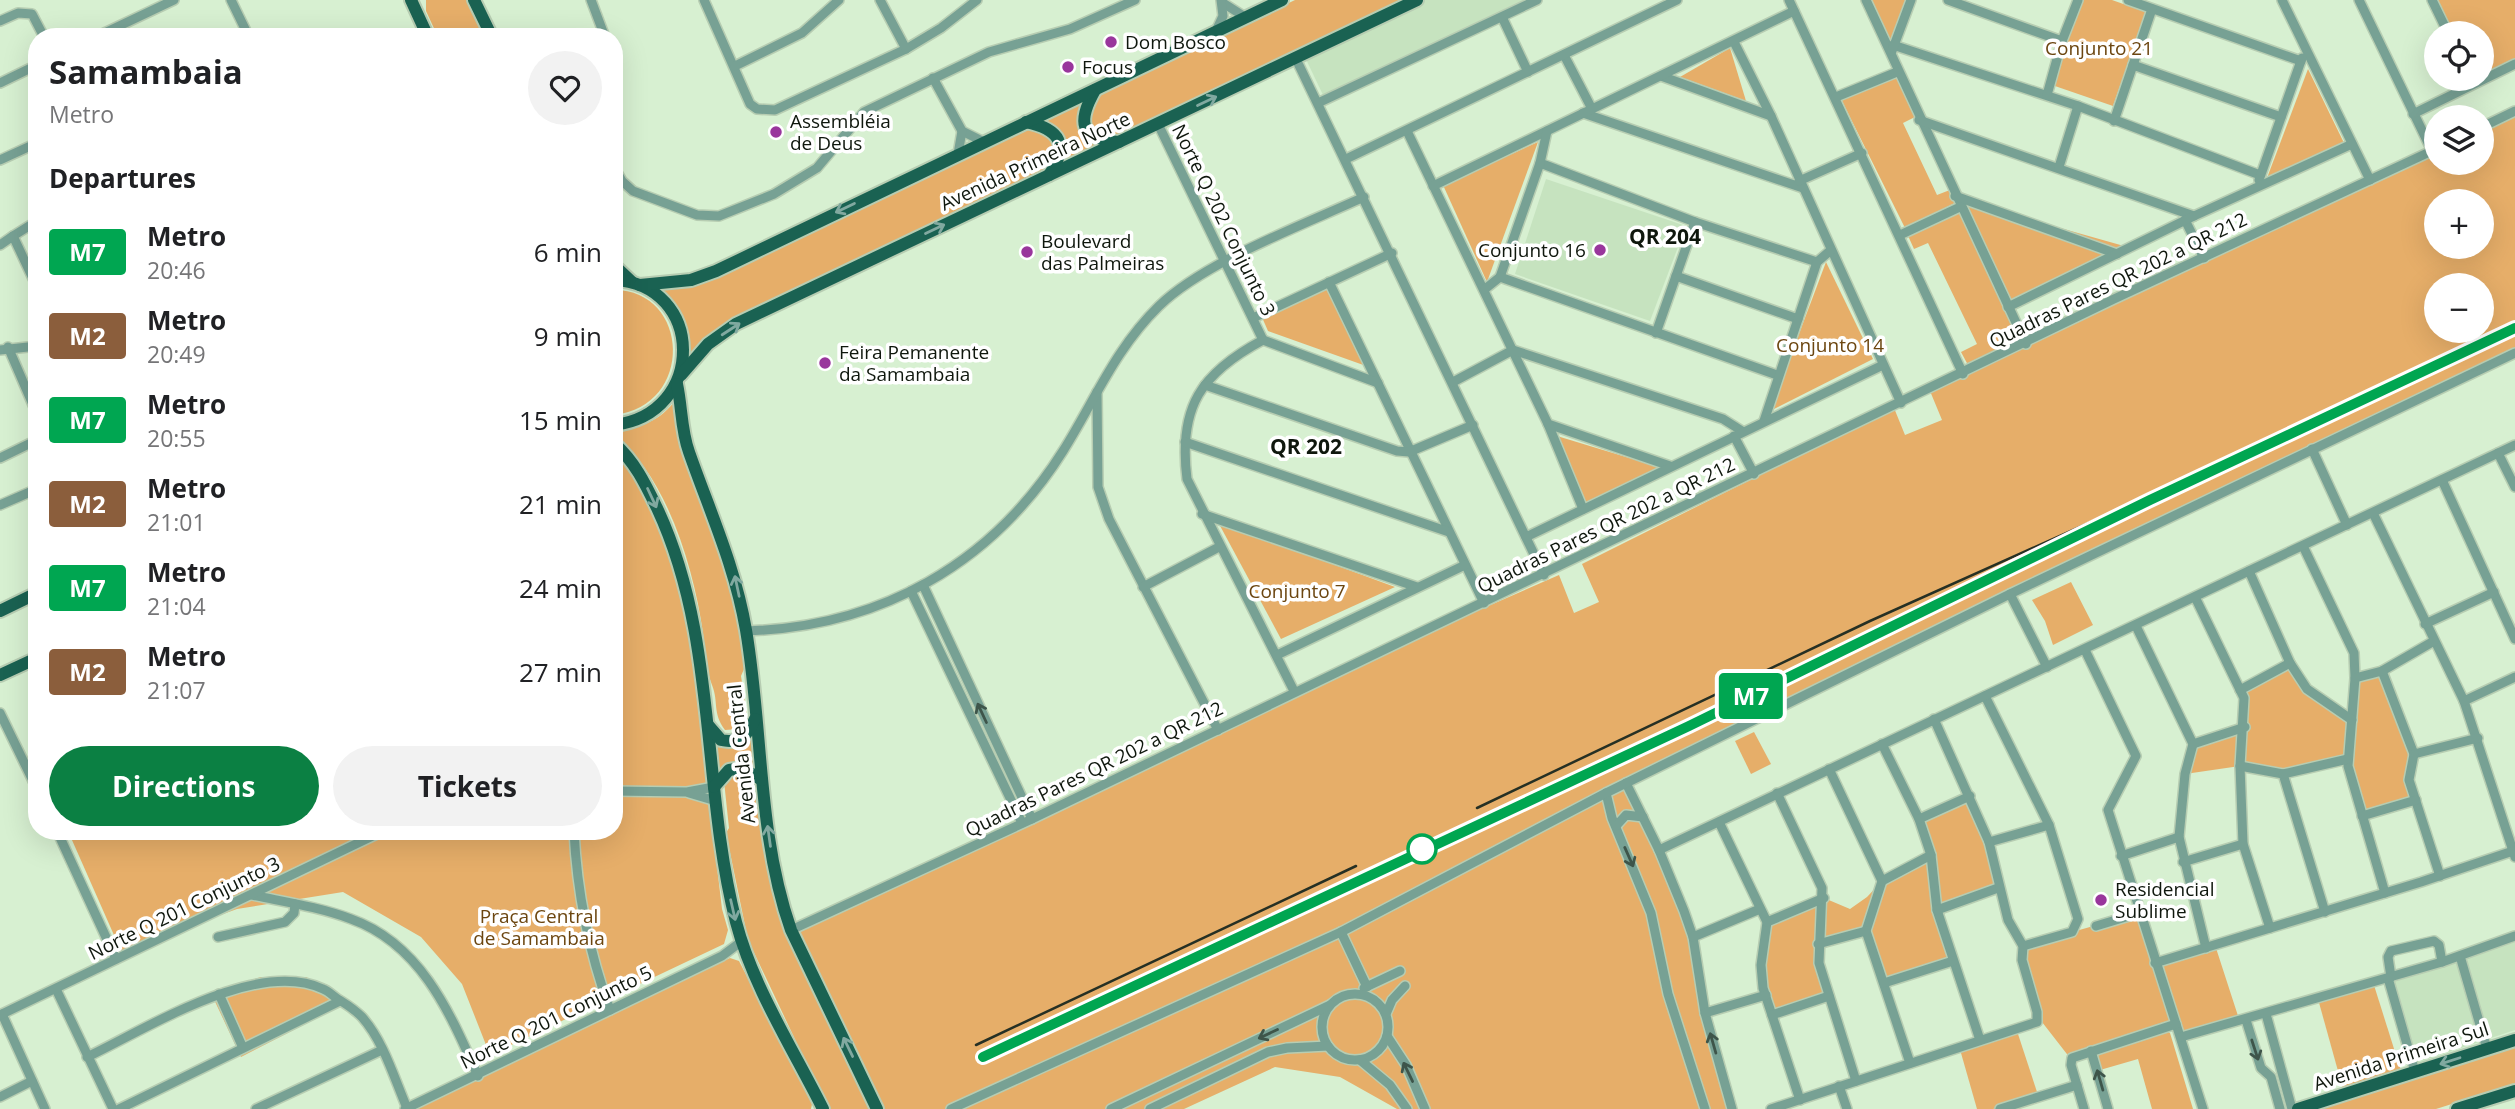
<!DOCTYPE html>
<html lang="en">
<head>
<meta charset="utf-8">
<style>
  :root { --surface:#fff; --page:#f2f2f2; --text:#202124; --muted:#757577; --accent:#0b8043 }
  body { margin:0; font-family:"Open Sans",sans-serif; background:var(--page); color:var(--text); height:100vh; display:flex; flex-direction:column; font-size:26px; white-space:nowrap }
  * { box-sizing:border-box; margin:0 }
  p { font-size:23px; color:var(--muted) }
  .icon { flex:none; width:38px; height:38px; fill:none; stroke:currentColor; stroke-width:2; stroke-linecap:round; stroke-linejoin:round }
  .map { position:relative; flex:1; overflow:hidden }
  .sheet { position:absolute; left:28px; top:28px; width:595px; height:812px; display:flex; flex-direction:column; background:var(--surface); border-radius:28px; box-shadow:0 7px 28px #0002 }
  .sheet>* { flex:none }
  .badge { padding:0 14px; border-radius:5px; font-size:24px; line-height:46px }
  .buttons { position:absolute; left:2424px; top:21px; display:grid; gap:14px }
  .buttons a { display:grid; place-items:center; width:70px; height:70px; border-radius:50%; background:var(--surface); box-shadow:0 7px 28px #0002; font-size:35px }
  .map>.badge { position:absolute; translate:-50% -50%; box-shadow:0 0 0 4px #fff }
  h2 { padding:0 21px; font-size:26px; line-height:63px }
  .round { display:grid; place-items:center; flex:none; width:74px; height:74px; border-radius:37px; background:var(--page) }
  .head { display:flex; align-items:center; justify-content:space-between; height:119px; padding:0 21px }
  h1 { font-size:33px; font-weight:700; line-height:52px }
  .button { display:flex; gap:14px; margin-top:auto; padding:14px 21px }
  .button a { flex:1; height:80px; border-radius:42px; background:var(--accent); color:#fff; font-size:28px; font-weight:700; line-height:80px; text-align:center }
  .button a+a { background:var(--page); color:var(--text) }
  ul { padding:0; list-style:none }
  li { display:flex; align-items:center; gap:21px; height:84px; padding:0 21px }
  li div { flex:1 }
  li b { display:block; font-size:26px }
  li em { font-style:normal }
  li .badge { min-width:77px; font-weight:700; text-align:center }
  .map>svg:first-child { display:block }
</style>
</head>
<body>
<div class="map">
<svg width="2515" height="1109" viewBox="0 0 2515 1109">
  <rect width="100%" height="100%" fill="#d7f0d1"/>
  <g fill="#c6e3bf">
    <path d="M1412,0h112l-201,95 -20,-42z"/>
    <path d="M1546,179l140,47 -36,95 -135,-47z"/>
    <path d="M2515,942v88l-99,33 -26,-80z"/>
  </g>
  <g fill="#e6ae69" fill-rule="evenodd">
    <path d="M426,0h41l18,37h-47l-12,-26z"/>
    <path d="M1295,0h112l-673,321 -43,39c-4,-29 -8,-54 -34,-71l20,-2 414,-189z"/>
    <path d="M1872,0h34l-15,44z"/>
    <path d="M2082,0h30l34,12 -33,94 -61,-21z"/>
    <path d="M2437,0h78v62l-33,16v-45h-29z"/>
    <path d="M1730,48l16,53 -66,-24z"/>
    <path d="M2308,69l36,74 -77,35z"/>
    <path d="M1901,71l20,43 -18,9 34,72 18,-7 6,12 -56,28 -65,-131z"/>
    <path d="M2515,115v238l-888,430 57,128 13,60 36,138h-336l-57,-32 -65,-10 -91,42h-304l-82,-177 10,-8 470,-226 281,-123 15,38 25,-11 -17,-38 312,-156 11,27 37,-15 -12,-29 506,-239v11h46v-32zM2436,201h46v46h-46zM2436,285h46v46h-46z"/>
    <path d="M1538,142l-51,140 -44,-97z"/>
    <path d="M1962,200l162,46 -113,54 -38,-78 52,116 -57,27 -7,-13 16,-8 -49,-101 -14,6 -9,-20z"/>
    <path d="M1826,262l47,97 -103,52z"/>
    <path d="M1330,285l39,82 -101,-36 -7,-16z"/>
    <path d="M614,290c76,0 81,116 0,125z"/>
    <path d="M674,402l5,38 39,87 22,102 4,40 -3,7 7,46 -9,7 -14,1c-13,-18 -6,-27 -13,-45 -6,-16 -7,-34 -9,-52 -9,-64 -36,-157 -89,-198 25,-11 41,-9 60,-33z"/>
    <path d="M1557,436l102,31 -75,38z"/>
    <path d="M614,452l7,4 26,43 29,67 13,65 33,278 6,21 -4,14 -234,111 -28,-71 -41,-47 -78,-45 -106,17 -116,42 -53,-120h546z"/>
    <path d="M1218,522l177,65 -114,52z"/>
    <path d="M2071,582l22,43 -40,20 -8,-24 -13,-21z"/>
    <path d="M2290,663l17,26 45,31 3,-42 27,-7 32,83 -5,16 7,30 -54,16 -14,-57 -65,15 -43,-8 -55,8 8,-30 52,-17 -5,-37z"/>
    <path d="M1754,732l17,32 -20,10 -16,-33z"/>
    <path d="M752,735l3,34 -26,-5 -12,10 -4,-33z"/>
    <path d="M739,771l13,7c4,30 12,55 15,84l107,247h-46l-80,-169 -22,-107 3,-5 -5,-47z"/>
    <path d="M1970,796l19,46 9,46 -60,22 15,51 -69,22 -18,-52 -48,13 11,52 -57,19 -9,-27 4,-66 57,-24 26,11 17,-12 15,-16 48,-26 -11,-36z"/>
    <path d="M2139,913l16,50 60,-18 25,77 -59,15 -5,-13 -106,34 -28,-36 -19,-76z"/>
    <path d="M730,958l9,3 73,143 -1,5h-407z"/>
    <path d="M261,977h45l44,24 -109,56 -30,-64z"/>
    <path d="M2373,982l28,89 -58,18 -25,-90z"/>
    <path d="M2017,1031l21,64 -45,14h-16l-18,-63z"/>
    <path d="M2167,1031l3,2 23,76h-41l-14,-50 -38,11 -7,-18z"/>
    <path d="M2515,1045v39l-79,25h-123z"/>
  </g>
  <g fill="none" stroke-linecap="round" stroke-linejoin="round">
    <defs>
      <g id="minor">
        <path d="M231,0l18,37"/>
        <path d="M591,0l14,37"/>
        <path d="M704,0l46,104 7,5 18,1 131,-61 35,-21 36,-28"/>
        <path d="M880,0l26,49"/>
        <path d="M1789,0l174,374"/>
        <path d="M1866,0l160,344"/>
        <path d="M1948,0l114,41"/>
        <path d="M2128,0l173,61"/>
        <path d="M2282,0l88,180"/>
        <path d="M2359,0l73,151"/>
        <path d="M2432,0l16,33"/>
        <path d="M1223,3l22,14"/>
        <path d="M1502,17l26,55"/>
        <path d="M0,21l18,-8 14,1 12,23"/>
        <path d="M1216,31l7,-15 -2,-16"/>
        <path d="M96,37l78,-37"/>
        <path d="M1734,42l37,74 130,287"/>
        <path d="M1893,45l185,61 182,69"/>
        <path d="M1892,51l19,-51"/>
        <path d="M1564,55l28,54"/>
        <path d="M1296,59l248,516"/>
        <path d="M2133,65l148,52"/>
        <path d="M735,66l67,-33 37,-33"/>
        <path d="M1661,76l110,40"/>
        <path d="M933,78l29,53 22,11"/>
        <path d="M0,83l37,-18"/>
        <path d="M2047,95l15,-54 16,-41"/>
        <path d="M1836,97l61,-25"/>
        <path d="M1318,103l219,-103"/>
        <path d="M1583,113l220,75"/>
        <path d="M2413,114l102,-50"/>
        <path d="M1919,120l275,96"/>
        <path d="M2114,121l38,-112"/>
        <path d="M1158,124l105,216c-62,33 -85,67 -76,139l107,212"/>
        <path d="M2482,127l33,-16"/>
        <path d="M1407,131l141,293 122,42"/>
        <path d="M958,154l4,-23"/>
        <path d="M1346,159l331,-159"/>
        <path d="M0,160l37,-17"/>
        <path d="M1540,163l155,59 122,40"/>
        <path d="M614,167l8,14 11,10 64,24 22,1 55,-22 43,-26 47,-56 125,-60 81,-23 65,-29"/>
        <path d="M2059,167l19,-61"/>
        <path d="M2259,180l43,-122"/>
        <path d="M1799,181l63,-28"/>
        <path d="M1433,186l361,-175"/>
        <path d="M1955,196l162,58"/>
        <path d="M2185,220l19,38"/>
        <path d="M1900,235l60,-28"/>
        <path d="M13,236l24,-15"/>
        <path d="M0,245l13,-9 24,51"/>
        <path d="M1676,276l122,43"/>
        <path d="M1500,277l40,-114 7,-32"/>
        <path d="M1329,282l155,321"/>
        <path d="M1485,289l15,-12 277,98"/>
        <path d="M2008,307l186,-91 158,-72"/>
        <path d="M1253,318l139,-65"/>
        <path d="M1656,333l39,-111"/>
        <path d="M1263,340l115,43"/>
        <path d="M8,347l29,67"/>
        <path d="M0,350l37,-4"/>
        <path d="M1453,382l60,-32 210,69 19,12"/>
        <path d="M1205,385l192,66 12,1 64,-27"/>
        <path d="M1097,392l1,95 11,32 109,211"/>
        <path d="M1764,421l53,-159 14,-12"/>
        <path d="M1548,424l35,85"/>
        <path d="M1734,436l20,38"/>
        <path d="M1185,442l264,90"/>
        <path d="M2312,449l35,76"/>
        <path d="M2498,453l17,34"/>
        <path d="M0,458l37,-18"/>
        <path d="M2442,480l73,159"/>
        <path d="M0,505l37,-16"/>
        <path d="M2373,513l91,188 51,156"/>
        <path d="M1202,514l215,73"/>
        <path d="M1526,537l357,-172"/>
        <path d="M2303,546l51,107 1,25 -7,88 37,127"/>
        <path d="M2249,571l41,92 17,26 45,31"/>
        <path d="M923,585l109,234"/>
        <path d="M1143,587l76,-40"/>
        <path d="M911,591l111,232"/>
        <path d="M2010,594l37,73"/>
        <path d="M2195,597l49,101 -4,68 3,78 27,84"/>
        <path d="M2425,624l69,-32"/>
        <path d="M2136,626l57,118 -8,30 -6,63 27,111"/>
        <path d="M746,631c134,-4 246,-67 317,-180 32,-51 52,-102 96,-145 45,-44 146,-82 205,-109"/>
        <path d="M2085,650l51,106 -28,54 95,299"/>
        <path d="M1277,655l188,-90"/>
        <path d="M2382,671l32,83 64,-16"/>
        <path d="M2355,678l27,-7 52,-30"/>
        <path d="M2240,690l50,-27"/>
        <path d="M1985,696l64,129 29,94 -6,13 -49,14"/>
        <path d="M2464,701l51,-24"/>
        <path d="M0,713l37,76"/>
        <path d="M1882,744l37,75 12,36 6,55 43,130"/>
        <path d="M2193,744l52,-17"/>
        <path d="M2414,754l-5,26 31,96"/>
        <path d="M2240,766l43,8 42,138"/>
        <path d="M1829,769l53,112 -16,50 44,132"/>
        <path d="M2283,774l65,-15"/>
        <path d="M1626,783l33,67 25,61 9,26 12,76 27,96"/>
        <path d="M614,791l73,1 27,-5"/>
        <path d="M689,793l27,8"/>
        <path d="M1606,793l6,25 39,95 17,81 37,115"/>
        <path d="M1777,793l45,95 -3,75 37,118"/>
        <path d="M2362,816l54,-16"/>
        <path d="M1919,819l51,-23"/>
        <path d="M1719,822l48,100 -6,43 2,23 37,112"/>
        <path d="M1616,826l10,-11 17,2"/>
        <path d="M57,831l59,128"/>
        <path d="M574,831c3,62 15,121 36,179"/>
        <path d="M1989,842l60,-17"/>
        <path d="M1659,850l856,-405"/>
        <path d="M2121,856l58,-19"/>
        <path d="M2183,862l60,-18"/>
        <path d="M1882,881l49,-26"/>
        <path d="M252,895c33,7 67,12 99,24 70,25 99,94 127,157"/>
        <path d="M1937,910l61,-22"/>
        <path d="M1767,922l57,-24"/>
        <path d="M2096,926l43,-13"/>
        <path d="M791,930l241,-111 1082,-520 322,-150"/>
        <path d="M1341,932l26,55"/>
        <path d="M218,937l67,-15 9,-9 1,-9"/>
        <path d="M1693,937l67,-28"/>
        <path d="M1818,944l48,-13"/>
        <path d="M2460,956l27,93"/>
        <path d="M2155,963l266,-81 92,-31"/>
        <path d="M2391,977l-3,-20 3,-6 43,-10 5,4 3,17"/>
        <path d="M2388,978l27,94"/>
        <path d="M1884,983l69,-22"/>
        <path d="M1364,988l36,-17"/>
        <path d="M56,989l57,120"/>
        <circle cx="1355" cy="1027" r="33"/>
        <path d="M219,994l24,54"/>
        <path d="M1705,1013l61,-18"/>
        <path d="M2,1014l43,95"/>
        <path d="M1386,1014l6,-14 13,-14"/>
        <path d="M2266,1014l26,95"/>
        <path d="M0,1015l383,-184"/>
        <path d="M1772,1015l57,-19"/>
        <path d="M2246,1020l15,48 10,9 9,32"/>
        <path d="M1387,1036l19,29 19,44"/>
        <path d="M2181,1037l261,-75 73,-26"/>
        <path d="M2091,1051l17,58"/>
        <path d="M87,1057c61,-29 170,-99 236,-68 6,2 12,9 18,12 8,5 14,9 21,16 22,25 32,61 45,91"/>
        <path d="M1360,1060l30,25 17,24"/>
        <path d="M1839,1086l8,23"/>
        <path d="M0,1097l32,-16"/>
        <path d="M119,1109l221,-108"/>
        <path d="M256,1109l126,-59"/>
        <path d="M405,1109l317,-153 20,-15"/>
        <path d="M951,1109l390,-177 265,-139 404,-199 505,-241"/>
        <path d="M1111,1109l219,-104"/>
        <path d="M1150,1109l118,-57 19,-4 41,-2"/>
        <path d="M1771,1109l266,-87v-10l-15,-52 1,-14 -15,-26 -19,-78 -55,-123"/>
        <path d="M2000,1109l77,-24"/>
        <path d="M2084,1109l-13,-44 1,-7 104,-34"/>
      </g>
      <g id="major">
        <path d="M411,0l17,37"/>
        <path d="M474,0l18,37"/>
        <path d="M1095,90c-18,32 -16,49 24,52"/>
        <path d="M1026,122c34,7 44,23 23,53"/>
        <path d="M614,265l18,17"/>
        <path d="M614,280c91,4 93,134 0,145"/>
        <path d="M640,285l51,-5 25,-9 566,-271"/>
        <path d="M681,375l27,-31 28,-20 681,-324"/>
        <path d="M677,384c5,23 4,46 12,68 21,60 46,114 57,178 17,99 11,203 45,300l86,179"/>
        <path d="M614,443c21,19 31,40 43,65 61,130 44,278 79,414 17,65 57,127 87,187"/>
        <path d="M0,611l37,-18"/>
        <path d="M0,675l37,-17"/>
        <path d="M708,725l13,15c19,4 27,-5 34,-21"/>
        <path d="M714,787l15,-17 13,-2 20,12"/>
        <path d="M2298,1109l217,-69"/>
        <path d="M2457,1109l58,-18"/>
      </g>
    </defs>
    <use href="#minor" stroke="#b7cdb2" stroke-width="12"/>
    <use href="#major" stroke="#b7cdb2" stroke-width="16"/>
    <use href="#minor" stroke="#77a194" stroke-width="9"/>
    <use href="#major" stroke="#1a6252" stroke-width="12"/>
    <g stroke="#263024" stroke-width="2.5">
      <path d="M1477,808l393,-187 319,-143 326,-156"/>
      <path d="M1483,820l206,-94 350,-170"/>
      <path d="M976,1045l380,-179"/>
      <path d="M983,1057l379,-179"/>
    </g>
  </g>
  <defs><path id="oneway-shaft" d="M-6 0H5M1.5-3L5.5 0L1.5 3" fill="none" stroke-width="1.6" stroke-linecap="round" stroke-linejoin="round" transform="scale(1.75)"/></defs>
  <g stroke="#81a9a0">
    <use href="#oneway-shaft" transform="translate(1207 101) rotate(-25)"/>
    <use href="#oneway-shaft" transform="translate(845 208) rotate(154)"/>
    <use href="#oneway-shaft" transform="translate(935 229) rotate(-25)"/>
    <use href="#oneway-shaft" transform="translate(731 329) rotate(-33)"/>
    <use href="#oneway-shaft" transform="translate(652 498) rotate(65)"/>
    <use href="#oneway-shaft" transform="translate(737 586) rotate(-102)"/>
    <use href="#oneway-shaft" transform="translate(769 836) rotate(-98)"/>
    <use href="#oneway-shaft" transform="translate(733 910) rotate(77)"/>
    <use href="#oneway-shaft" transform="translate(848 1047) rotate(-116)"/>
    <use href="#oneway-shaft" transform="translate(2450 1061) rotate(162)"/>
  </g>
  <g stroke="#3e554a">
    <use href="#oneway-shaft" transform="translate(982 713) rotate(-115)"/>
    <use href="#oneway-shaft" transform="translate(1629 857) rotate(66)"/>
    <use href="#oneway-shaft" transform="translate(1268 1034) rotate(155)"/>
    <use href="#oneway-shaft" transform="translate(1713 1043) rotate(-106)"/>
    <use href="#oneway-shaft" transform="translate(2255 1050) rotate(72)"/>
    <use href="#oneway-shaft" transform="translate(1408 1072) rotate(-116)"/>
    <use href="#oneway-shaft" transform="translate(2100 1080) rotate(-106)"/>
  </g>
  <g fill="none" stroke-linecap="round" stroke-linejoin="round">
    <defs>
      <path id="line" d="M983,1057l706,-331 461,-226 365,-172"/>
    </defs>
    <use href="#line" stroke="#fff" stroke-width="16"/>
    <use href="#line" stroke="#00a651" stroke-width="10"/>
  </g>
  <g fill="#99369c" stroke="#fff" stroke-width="2.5">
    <circle cx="1111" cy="42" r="7"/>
    <circle cx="1068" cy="67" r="7"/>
    <circle cx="776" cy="132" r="7"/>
    <circle cx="1600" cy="250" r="7"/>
    <circle cx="1027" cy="252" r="7"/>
    <circle cx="825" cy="363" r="7"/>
    <circle cx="2101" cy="900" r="7"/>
  </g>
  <circle fill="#fff" stroke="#00a651" stroke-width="3.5" cx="1422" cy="849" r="14"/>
  <g text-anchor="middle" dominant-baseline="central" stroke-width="7" stroke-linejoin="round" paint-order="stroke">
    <g font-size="19" fill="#0f170d" stroke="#fff" text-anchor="start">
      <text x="1125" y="42">Dom Bosco</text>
      <text x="1082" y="67">Focus</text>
      <text x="790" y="121">Assembléia<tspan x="790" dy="22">de Deus</tspan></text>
      <text x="1041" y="241">Boulevard<tspan x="1041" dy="22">das Palmeiras</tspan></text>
      <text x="1586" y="250" text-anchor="end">Conjunto 16</text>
      <text x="839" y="352">Feira Pemanente<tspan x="839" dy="22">da Samambaia</tspan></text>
      <text x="2115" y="889">Residencial<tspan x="2115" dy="22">Sublime</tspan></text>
    </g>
    <g font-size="19" fill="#6c4610" stroke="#fff">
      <text x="2099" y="48">Conjunto 21</text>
      <text x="1830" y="345">Conjunto 14</text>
      <text x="1297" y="591">Conjunto 7</text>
      <text x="539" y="916">Praça Central<tspan x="539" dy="22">de Samambaia</tspan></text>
    </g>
    <g font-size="19" fill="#0f170d" stroke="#fff">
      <text transform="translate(1035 161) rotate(-25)">Avenida Primeira Norte</text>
      <text transform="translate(1224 220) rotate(64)">Norte Q 202 Conjunto 3</text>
      <text transform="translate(2118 280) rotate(-26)">Quadras Pares QR 202 a QR 212</text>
      <text transform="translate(1606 525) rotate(-26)">Quadras Pares QR 202 a QR 212</text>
      <text transform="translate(741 754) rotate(-96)">Avenida Central</text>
      <text transform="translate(1094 769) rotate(-26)">Quadras Pares QR 202 a QR 212</text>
      <text transform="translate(184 908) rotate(-26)">Norte Q 201 Conjunto 3</text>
      <text transform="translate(556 1017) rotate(-26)">Norte Q 201 Conjunto 5</text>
      <text transform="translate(2401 1056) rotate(-18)">Avenida Primeira Sul</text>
    </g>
    <g font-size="21" font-weight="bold" fill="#0f170d" stroke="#fff">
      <text x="1665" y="236">QR 204</text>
      <text x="1306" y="446">QR 202</text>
    </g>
  </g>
</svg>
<div class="buttons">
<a><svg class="icon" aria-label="locate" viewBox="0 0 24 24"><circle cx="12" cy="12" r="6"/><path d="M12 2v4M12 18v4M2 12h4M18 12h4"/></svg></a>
<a><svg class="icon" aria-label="layers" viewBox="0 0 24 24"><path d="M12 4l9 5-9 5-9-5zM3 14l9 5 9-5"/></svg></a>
<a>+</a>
<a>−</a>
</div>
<b class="badge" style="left:1751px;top:696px;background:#00a651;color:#fff">M7</b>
<section class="sheet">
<div class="head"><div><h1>Samambaia</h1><p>Metro</p></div><a class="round"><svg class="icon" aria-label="heart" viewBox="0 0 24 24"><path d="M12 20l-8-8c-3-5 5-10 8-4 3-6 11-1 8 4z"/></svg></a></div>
<h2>Departures</h2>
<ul>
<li><span class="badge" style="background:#00a651;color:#fff">M7</span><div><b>Metro</b><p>20:46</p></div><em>6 min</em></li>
<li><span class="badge" style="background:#8b5e3c;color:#fff">M2</span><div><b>Metro</b><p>20:49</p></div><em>9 min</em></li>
<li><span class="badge" style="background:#00a651;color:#fff">M7</span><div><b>Metro</b><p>20:55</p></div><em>15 min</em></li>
<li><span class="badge" style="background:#8b5e3c;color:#fff">M2</span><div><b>Metro</b><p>21:01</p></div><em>21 min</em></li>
<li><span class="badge" style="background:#00a651;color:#fff">M7</span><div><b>Metro</b><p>21:04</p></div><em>24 min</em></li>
<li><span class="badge" style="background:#8b5e3c;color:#fff">M2</span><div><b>Metro</b><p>21:07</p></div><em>27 min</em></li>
</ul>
<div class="button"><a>Directions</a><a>Tickets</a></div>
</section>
</div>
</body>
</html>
